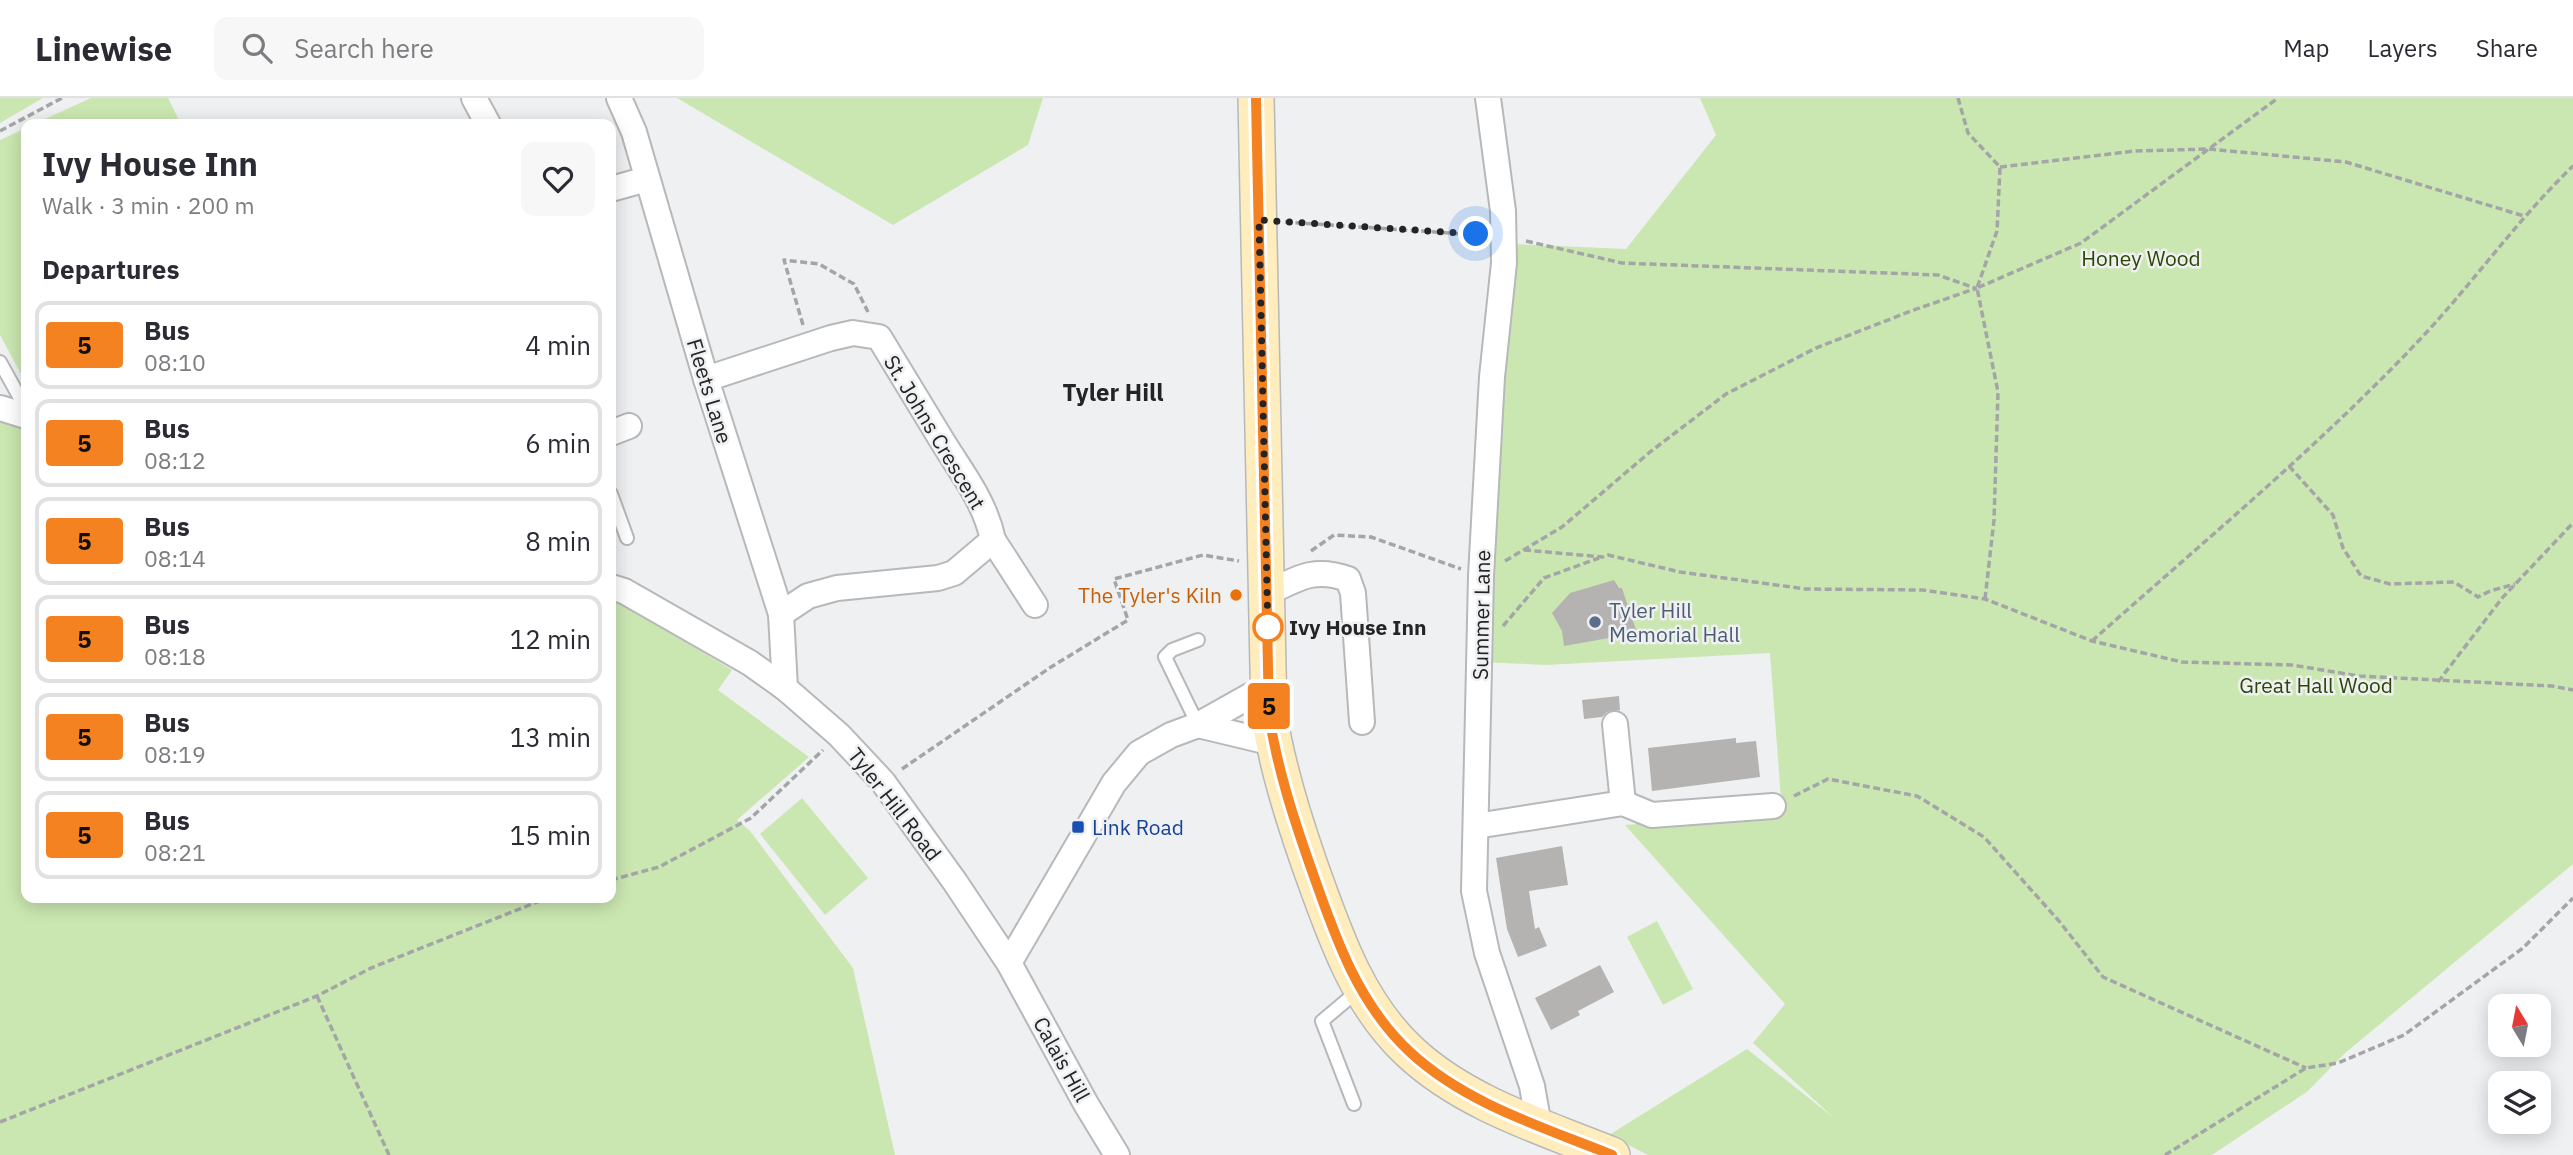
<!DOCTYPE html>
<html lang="en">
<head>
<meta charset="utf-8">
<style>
  :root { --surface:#fff; --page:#f7f7f7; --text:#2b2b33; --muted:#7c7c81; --line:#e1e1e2 }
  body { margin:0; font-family:"IBM Plex Sans",sans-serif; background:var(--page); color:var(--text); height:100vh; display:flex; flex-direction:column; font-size:26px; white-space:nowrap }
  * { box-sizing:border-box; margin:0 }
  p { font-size:23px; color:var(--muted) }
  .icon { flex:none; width:38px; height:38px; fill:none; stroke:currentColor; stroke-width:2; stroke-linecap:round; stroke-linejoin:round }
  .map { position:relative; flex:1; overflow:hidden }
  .side { position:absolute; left:21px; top:21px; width:595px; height:784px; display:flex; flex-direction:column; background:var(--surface); border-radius:14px; box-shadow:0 4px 18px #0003 }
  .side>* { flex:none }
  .badge { padding:0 14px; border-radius:5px; font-size:24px; line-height:46px }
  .needle { width:46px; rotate:350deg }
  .controls { position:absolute; left:2488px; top:896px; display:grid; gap:14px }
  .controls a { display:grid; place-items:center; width:63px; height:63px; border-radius:14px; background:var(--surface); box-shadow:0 4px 18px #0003; font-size:35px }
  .you { position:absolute; width:35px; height:35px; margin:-18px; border:5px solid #fff; border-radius:50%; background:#1a73e8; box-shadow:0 0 0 10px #1a73e833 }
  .map>.badge { position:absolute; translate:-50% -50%; box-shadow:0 0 0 4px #fff }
  h2 { padding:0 21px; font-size:26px; line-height:63px }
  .round { display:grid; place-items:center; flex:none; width:74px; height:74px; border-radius:14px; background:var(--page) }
  .summary { display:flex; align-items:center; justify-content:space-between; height:119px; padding:0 21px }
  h1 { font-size:33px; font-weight:700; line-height:52px }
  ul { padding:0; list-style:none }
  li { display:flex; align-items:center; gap:21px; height:88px; margin:0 14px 10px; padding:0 7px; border:4px solid var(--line); border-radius:14px }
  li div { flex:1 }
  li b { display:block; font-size:26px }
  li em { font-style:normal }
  li .badge { min-width:77px; font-weight:700; text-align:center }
  header { display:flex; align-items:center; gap:42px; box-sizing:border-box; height:98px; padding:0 35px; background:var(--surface); border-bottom:2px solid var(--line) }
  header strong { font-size:33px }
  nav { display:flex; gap:38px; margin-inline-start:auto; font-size:24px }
  .search { width:490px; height:63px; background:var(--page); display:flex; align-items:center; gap:18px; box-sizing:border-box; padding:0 24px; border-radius:14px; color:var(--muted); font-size:26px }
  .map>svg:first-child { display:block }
</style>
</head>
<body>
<header>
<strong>Linewise</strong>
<div class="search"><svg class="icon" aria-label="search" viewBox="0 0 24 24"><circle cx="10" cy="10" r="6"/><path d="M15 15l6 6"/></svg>Search here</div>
<nav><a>Map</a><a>Layers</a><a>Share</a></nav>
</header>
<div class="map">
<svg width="2573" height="1057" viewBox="0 0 2573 1057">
  <rect width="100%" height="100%" fill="#eff0f2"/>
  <g fill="#cbe7b1">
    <path d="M0,0h43l-43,25z"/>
    <path d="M91,0h77l13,26h-147z"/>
    <path d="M677,0h366l-15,47 -135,80z"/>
    <path d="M1700,0h873v766l-229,190 -36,37 -96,64h-564l-39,-20 138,-86 87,69 -81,-75 32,-39 -160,-179 157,-13 -12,-159 -224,12 -66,-3 33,-418 113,5 90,-114z"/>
    <path d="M26,30v255l-26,-48v-195z"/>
    <path d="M0,324l26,8v468h585v-301l121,73 -14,20 91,67 -72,63 13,11 103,137 42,187h-895z"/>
    <path d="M802,700l66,80 -43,37 -65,-81z"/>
    <path d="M1657,823l36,68 -30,16 -36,-68z"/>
  </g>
  <g fill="#b5b3b2">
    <path d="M1614,482l5,8h3l15,45 -73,13 -2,-15 -10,-18 18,-20z"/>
    <path d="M1619,598l1,14 -13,2 -5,5 -18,2 -2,-19z"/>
    <path d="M1736,640v5l20,-2 4,36 -108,14 -4,-43z"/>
    <path d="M1562,748l6,39 -39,6 6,38 4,-2 8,19 -29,11 -11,-28 -11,-71z"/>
    <path d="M1600,867l14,27 -36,19 2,4 -29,15 -16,-32z"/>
  </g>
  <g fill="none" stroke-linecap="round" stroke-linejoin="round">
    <defs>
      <g id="lane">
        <path d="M0,264l26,47"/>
        <path d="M611,396l16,44"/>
        <path d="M1198,542l-26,10 -7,7 33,68"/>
        <path d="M1354,1006l-32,-83 38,-32"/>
      </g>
      <g id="street">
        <path d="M474,0l14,26"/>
        <path d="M619,0l15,34 72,247 75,235 4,74"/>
        <path d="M1488,0l15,113 1,52 -12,114 -11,199 -7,315 13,62 45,133 7,40"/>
        <path d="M611,91l36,-10"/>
        <path d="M706,281l125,-41 22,-5 26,4c21,34 41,68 62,102 20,33 44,62 52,101l-39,33 -16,5 -101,10 -29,8 -27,18"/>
        <path d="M0,310l26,8"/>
        <path d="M611,335l18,-7"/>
        <path d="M993,442l42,65"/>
        <path d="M611,489l13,4 126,72 35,25 54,47 44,47 72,100 54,81 77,141 31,51"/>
        <path d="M1268,495c30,-15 46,-26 80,-14l5,14 9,129"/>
        <path d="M1615,626l8,79"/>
        <path d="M1198,627l75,18"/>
        <path d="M1476,728l147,-23 29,12 121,-9"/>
        <path d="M1009,865l105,-180 25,-30 32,-18 27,-10 57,-32 14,-3"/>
      </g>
      <path id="secondary" d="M1256,0l13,617c8,51 23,99 40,148 24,67 47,139 101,189 56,52 133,75 202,103"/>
    </defs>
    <use href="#lane" stroke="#b7b8ba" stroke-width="16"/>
    <use href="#street" stroke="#b7b8ba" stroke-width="28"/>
    <use href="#secondary" stroke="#b7b8ba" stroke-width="38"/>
    <g stroke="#a4a5a7" stroke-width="3.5" stroke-dasharray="7 3.5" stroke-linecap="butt">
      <path d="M1958,0l10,35 32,34 -3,64 -20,57"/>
      <path d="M0,33l62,-33"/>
      <path d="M2000,69l135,-16 74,-2 137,13 178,54"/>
      <path d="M1285,124l195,13"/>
      <path d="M1526,143l96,22 316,12 37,13"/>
      <path d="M803,227l-19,-65 35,4 35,20 14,28"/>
      <path d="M2289,368l44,49 10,33 18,28 29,8 64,-2 24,15 12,-6 25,-7"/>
      <path d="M1524,452l79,7 5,-2 72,17 126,17 116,1 63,9 107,42 90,21 110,3 67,11 193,10 21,4"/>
      <path d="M1311,453l23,-16 37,2 90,32"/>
      <path d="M1505,463l57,-34 88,-75 76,-58 90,-46 95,-37 66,-23"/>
      <path d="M1985,501l9,-79 4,-128 -21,-104 104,-45 197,-145"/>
      <path d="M1503,528l41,-48 55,-20"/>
      <path d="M2092,543c112,-100 230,-197 333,-307 51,-55 93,-115 148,-168"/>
      <path d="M2438,584l65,-85 70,-74"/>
      <path d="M902,671l149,-102 77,-47 -14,-41 89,-24 36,6"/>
      <path d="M1794,698l34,-17 89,17 67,41 75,84 44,56 203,91"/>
      <path d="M611,782l48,-13 92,-49 72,-68"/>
      <path d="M317,898l72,159"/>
      <path d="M0,1024l317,-126 54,-28 176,-70"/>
      <path d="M2165,1057l141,-87 32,-5 66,-28 119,-87 50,-50"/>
    </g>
    <use href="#lane" stroke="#fff" stroke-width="12"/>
    <use href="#street" stroke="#fff" stroke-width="24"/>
    <use href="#secondary" stroke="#ffedbe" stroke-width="35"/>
  </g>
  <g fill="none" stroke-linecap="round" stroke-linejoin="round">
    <defs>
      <path id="line" d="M1256,0l13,617c8,52 24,102 42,153 23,66 46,135 99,184 56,52 133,75 202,103"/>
    </defs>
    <use href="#line" stroke="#fff" stroke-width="16"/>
    <use href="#line" stroke="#f58220" stroke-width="10"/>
    <path stroke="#242425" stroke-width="7" stroke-dasharray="0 12.6" d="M1268,529v8l-9,-415 217,14"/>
  </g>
  <circle fill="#e8710a" stroke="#eff0f2" stroke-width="2.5" cx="1236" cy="497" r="7"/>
  <circle fill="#5c6f8a" stroke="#eff0f2" stroke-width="2.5" cx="1595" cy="524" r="7"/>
  <circle fill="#fff" stroke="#f58220" stroke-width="3.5" cx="1268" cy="529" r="14"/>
  <rect fill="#1a4fb4" stroke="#eff0f2" stroke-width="2.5" x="1071" y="722" width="14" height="14" rx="3.5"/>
  <g text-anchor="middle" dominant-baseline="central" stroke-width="5" stroke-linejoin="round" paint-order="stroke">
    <g font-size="21" fill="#2c4704" stroke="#eff0f2">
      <text x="2141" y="160">Honey Wood</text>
      <text x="2316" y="587">Great Hall Wood</text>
    </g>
    <g font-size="21" fill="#242425" stroke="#eff0f2">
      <text transform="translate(710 293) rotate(73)">Fleets Lane</text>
      <text transform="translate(935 334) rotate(59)">St. Johns Crescent</text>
      <text transform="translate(1481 517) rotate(-89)">Summer Lane</text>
      <text transform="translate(895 706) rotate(52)">Tyler Hill Road</text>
      <text transform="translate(1062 961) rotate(61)">Calais Hill</text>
    </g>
    <g font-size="21" fill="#c56008" stroke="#eff0f2" text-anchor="end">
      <text x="1222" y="497">The Tyler's Kiln</text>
    </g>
    <g font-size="21" fill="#4e5e75" stroke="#eff0f2" text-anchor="start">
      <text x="1609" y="512">Tyler Hill<tspan x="1609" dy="24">Memorial Hall</tspan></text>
    </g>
    <g font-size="21" font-weight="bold" fill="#242425" stroke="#eff0f2" text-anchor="start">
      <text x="1289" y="529">Ivy House Inn</text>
    </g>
    <g font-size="21" fill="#164399" stroke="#eff0f2" text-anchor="start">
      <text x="1092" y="729">Link Road</text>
    </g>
    <g font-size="24" font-weight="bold" fill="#242425" stroke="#eff0f2">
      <text x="1113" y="294">Tyler Hill</text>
    </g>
  </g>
</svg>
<div class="controls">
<a><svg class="needle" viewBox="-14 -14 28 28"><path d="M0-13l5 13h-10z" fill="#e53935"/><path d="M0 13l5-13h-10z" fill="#7c7c81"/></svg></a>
<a><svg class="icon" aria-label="layers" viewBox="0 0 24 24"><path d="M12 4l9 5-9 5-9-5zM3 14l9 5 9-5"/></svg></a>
</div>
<div class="you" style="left:1476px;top:136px"></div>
<b class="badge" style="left:1269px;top:608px;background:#f58220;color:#111">5</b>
<section class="side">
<div class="summary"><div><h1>Ivy House Inn</h1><p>Walk · 3 min · 200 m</p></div><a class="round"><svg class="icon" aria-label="heart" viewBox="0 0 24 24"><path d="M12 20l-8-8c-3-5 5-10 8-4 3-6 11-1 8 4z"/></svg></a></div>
<h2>Departures</h2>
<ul>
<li><span class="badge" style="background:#f58220;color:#111">5</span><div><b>Bus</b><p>08:10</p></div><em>4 min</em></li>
<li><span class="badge" style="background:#f58220;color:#111">5</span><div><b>Bus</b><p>08:12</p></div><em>6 min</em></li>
<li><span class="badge" style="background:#f58220;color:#111">5</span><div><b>Bus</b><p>08:14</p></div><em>8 min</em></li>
<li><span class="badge" style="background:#f58220;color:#111">5</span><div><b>Bus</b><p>08:18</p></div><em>12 min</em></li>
<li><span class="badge" style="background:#f58220;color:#111">5</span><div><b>Bus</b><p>08:19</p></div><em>13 min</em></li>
<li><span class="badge" style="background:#f58220;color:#111">5</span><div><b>Bus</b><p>08:21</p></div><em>15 min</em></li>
</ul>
</section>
</div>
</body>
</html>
